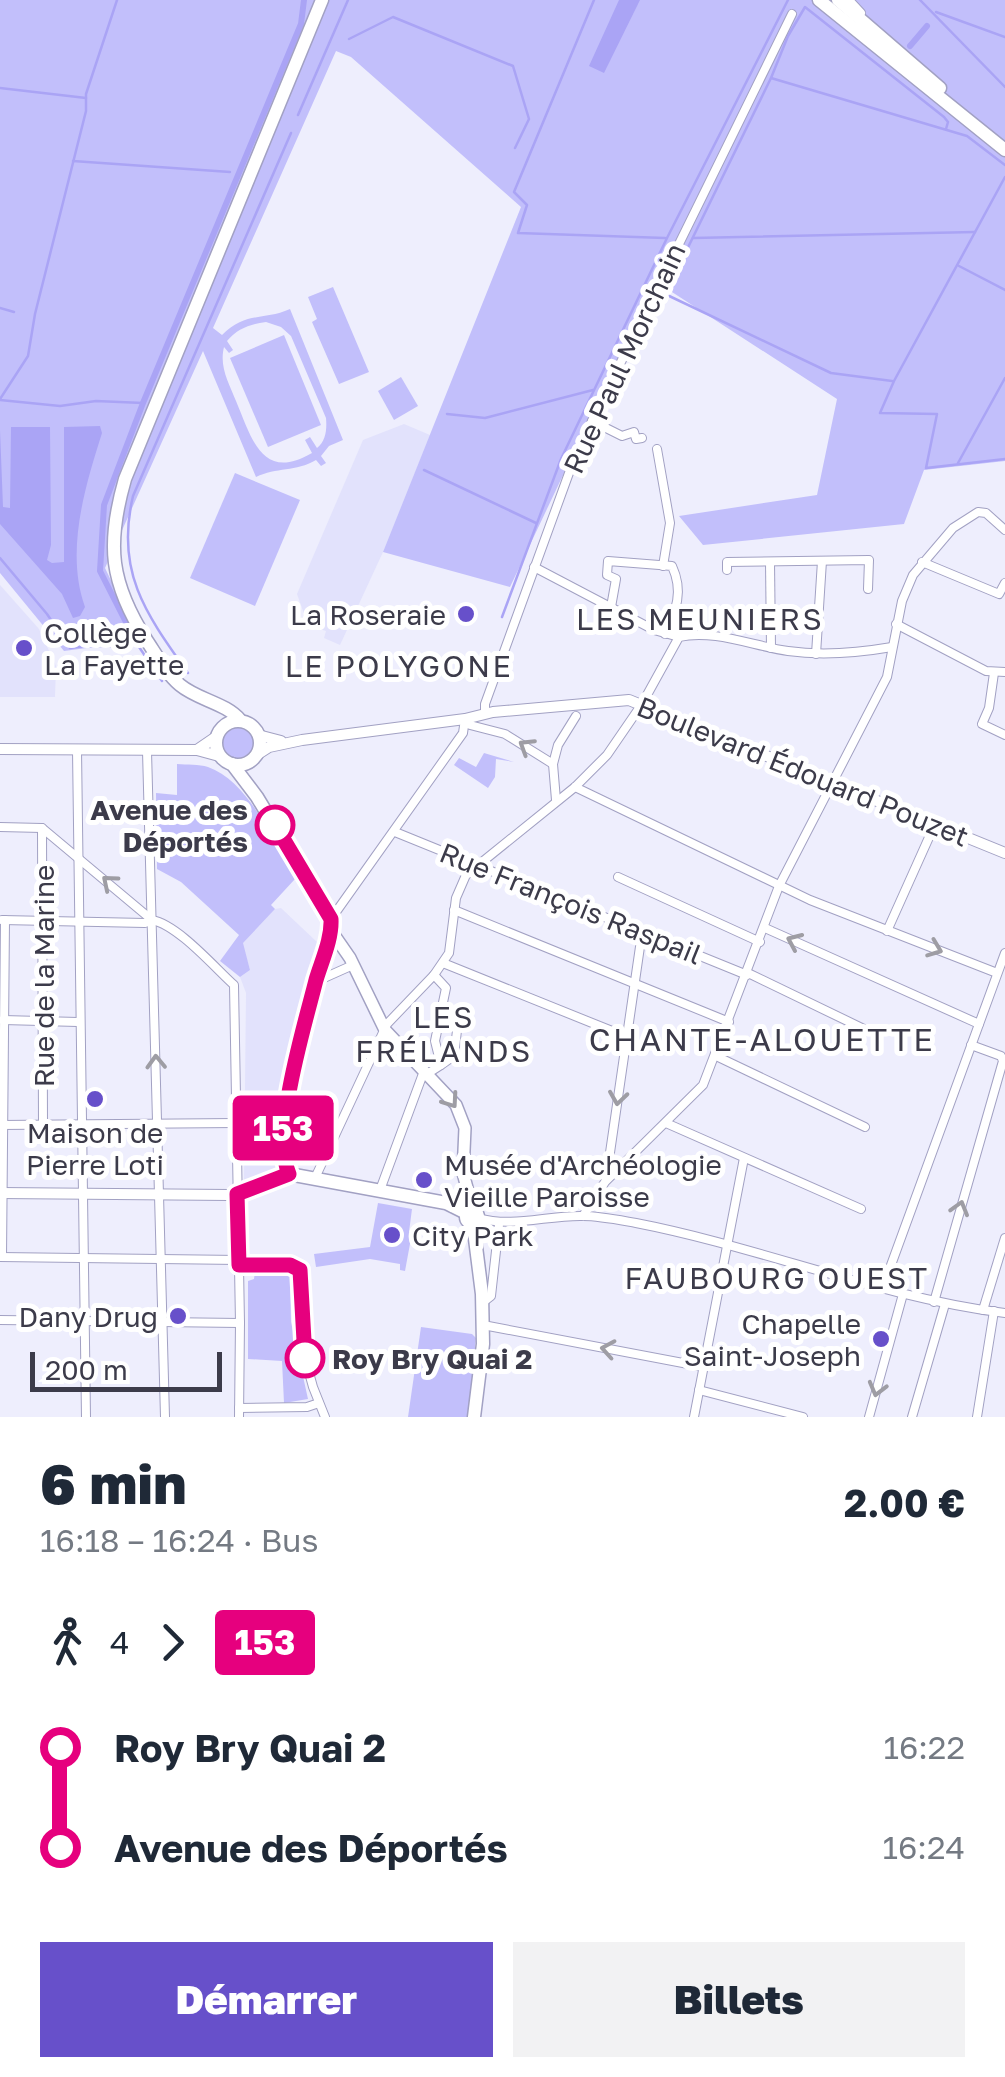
<!DOCTYPE html>
<html lang="fr">
<head>
<meta charset="utf-8">
<style>
  :root { --surface:#fff; --page:#f2f2f3; --text:#1f2937; --muted:#747a83; --accent:#6750ca }
  body { margin:0; font-family:"Golos Text",sans-serif; background:var(--page); color:var(--text); height:100vh; display:flex; flex-direction:column; font-size:38px; white-space:nowrap }
  * { box-sizing:border-box; margin:0 }
  p { font-size:32px; color:var(--muted) }
  .icon { flex:none; width:55px; height:55px; fill:none; stroke:currentColor; stroke-width:2; stroke-linecap:round; stroke-linejoin:round }
  .map { position:relative; height:1417px; overflow:hidden }
  .drawer { display:flex; flex-direction:column; background:var(--surface); flex:1 }
  .drawer>* { flex:none }
  .badge { padding:0 20px; border-radius:8px; font-size:35px; line-height:65px }
  .scale { position:absolute; left:30px; bottom:25px; width:192px; box-sizing:border-box; padding-left:10px; border:5px solid #3c3b4a; border-top:0; font-size:28px; line-height:35px; white-space:nowrap; color:#3c3b4a; -webkit-text-stroke:8px #fff; paint-order:stroke }
  .map>.badge { position:absolute; translate:-50% -50%; box-shadow:0 0 0 5px #fff }
  .legs { display:flex; align-items:center; gap:15px; height:110px; padding:0 40px; font-size:32px }
  .legs p { margin-inline-start:auto }
  .head { display:flex; align-items:center; justify-content:space-between; height:170px; padding:0 40px }
  h1 { font-size:55px; font-weight:800; line-height:75px }
  .cta { display:flex; gap:20px; margin-top:auto; padding:20px 40px }
  .cta a { flex:1; height:115px; border-radius:0px; background:var(--accent); color:#fff; font-size:40px; font-weight:800; line-height:115px; text-align:center }
  .cta a+a { background:var(--page); color:var(--text) }
  ul { padding:0 40px; list-style:none }
  li { display:flex; align-items:center; gap:35px; height:100px; font-size:38px }
  li i { display:grid; place-items:center; width:15px; height:100%; margin:0 12px; background:currentColor }
  li i::after { content:''; width:25px; height:25px; margin:-12px; border:8px solid; border-radius:50%; background:var(--surface) }
  li p { margin-inline-start:auto }
  li:first-child i { background:linear-gradient(#0000 50%,currentColor 0) }
  li:last-child i { background:linear-gradient(currentColor 50%,#0000 0) }
  .map>svg:first-child { display:block }
</style>
</head>
<body>
<div class="map">
<svg width="1005" height="1417" viewBox="0 0 1005 1417">
  <rect width="100%" height="100%" fill="#eeeefd"/>
  <g fill="#e2e2fc">
    <path d="M404,424l26,11 -47,117 -43,93 -16,-7 2,-7 -18,-6 -11,-31 66,-154z"/>
    <path d="M0,585l39,44 17,37 -1,31h-55z"/>
    <path d="M281,908l37,35 -41,183 1,41 -5,5 -29,9 2,-188 -6,-16 10,-7 -8,-27 33,-34z"/>
  </g>
  <g fill="#c2bffb" fill-rule="evenodd">
    <path d="M0,0h1005v461l-81,9 -20,54 -201,21 -24,-29 138,-21 20,-96 -182,-118 -145,306 -127,-35 138,-345 -170,-150 -15,-6 -123,277 9,7c24,-24 41,-14 68,-26l53,131 -14,6 -8,10 5,7 -5,3 -5,-6c-20,12 -40,7 -60,17l-53,-126 -98,217 35,73 -76,10 -64,-78zM266,322l15,5 10,9 35,82c1,11 0,23 -9,30l-7,-11 -5,3 7,13c-50,29 -60,-14 -76,-52 -7,-18 -17,-34 -12,-54l5,6 4,-3 -6,-9c10,-12 23,-17 39,-19z"/>
    <path d="M333,287l36,85 -30,12 -27,-62 5,-3 -9,-22z"/>
    <path d="M284,335l37,90 -53,22 -38,-89z"/>
    <path d="M401,377l17,29 -24,14 -16,-29z"/>
    <path d="M235,473l65,27 -45,106 -65,-28z"/>
    <circle cx="237" cy="742" r="19"/>
    <path d="M484,753l30,9 -18,-3 -1,18 -7,11 -34,-23 5,-7 17,9z"/>
    <path d="M177,764c10,1 22,0 31,3 41,14 67,77 87,112l-24,26 4,4 -32,34 7,27 -10,7 -20,-16 19,-26 -58,-53 -24,-13 -1,-76 21,2z"/>
    <path d="M378,1203l34,6 -3,23 3,1 -7,38 -5,-1v-6l-30,-5 -54,8 -2,-13 56,-7z"/>
    <path d="M255,1271l35,3 1,48 17,77 -24,4 -2,-42 -34,-2v-78l6,-2z"/>
    <path d="M421,1327l51,7 4,4 -8,79h-60z"/>
  </g>
  <g fill="#aaa4f5">
    <path d="M619,0h21l-36,73 -15,-7z"/>
    <path d="M100,426l2,7c-17,54 -37,118 -17,174l-5,9 -7,2 -11,-24 -62,-70v-94l3,77 7,1 1,-81h39l1,118 -4,15 5,3 12,-1v-135z"/>
  </g>
  <g fill="none" stroke-linecap="round" stroke-linejoin="round">
    <g stroke="#aaa4f5" stroke-width="2.5">
      <path d="M594,0l-80,192 13,13 -9,28 147,5"/>
      <path d="M920,0l85,87"/>
      <path d="M936,12l69,25"/>
      <path d="M349,39l44,-22 120,49 16,53 -14,29"/>
      <path d="M771,78l196,58 38,29"/>
      <path d="M0,88l86,10"/>
      <path d="M298,115l50,-115"/>
      <path d="M73,161l157,11"/>
      <path d="M1005,177l-111,204 -14,32 57,1 -11,54 79,-9"/>
      <path d="M693,238l282,-6"/>
      <path d="M959,266l46,24"/>
      <path d="M665,294l166,79 61,8"/>
      <path d="M0,308l14,4"/>
      <path d="M648,329l123,-251 17,-42 17,-29 139,110 4,5 -2,7"/>
      <path d="M0,399l28,-43 7,-42 51,-203v-17l31,-94"/>
      <path d="M0,400l60,6 36,-5 47,2"/>
      <path d="M447,414l38,4 108,-28"/>
      <path d="M958,463l47,-85"/>
      <path d="M424,470l112,53"/>
      <path d="M0,558l47,56 23,34c23,-5 44,1 67,-4l25,37"/>
      <path d="M502,617l59,-158 106,-221 121,-238"/>
      <path d="M188,673c-42,-59 -73,-101 -55,-177l158,-363"/>
    </g>
    <g stroke="#aaa4f5" stroke-width="6">
      <path d="M910,46l17,-20"/>
      <path d="M132,634l-32,-63 4,-66 39,-102 158,-379 3,-24"/>
      <path d="M136,642l1,2"/>
    </g>
    <defs>
      <g id="minor">
        <path d="M849,0l12,13"/>
        <path d="M592,421l30,15 12,-4 2,7 6,-1"/>
        <path d="M657,449l13,74 -7,43"/>
        <path d="M770,562l1,86"/>
        <path d="M922,562l77,32 6,-11"/>
        <path d="M534,567l120,63 25,7"/>
        <path d="M727,570v-8l142,-2 -1,29"/>
        <path d="M611,607l5,-28 -9,-4 1,-14 64,5c12,26 4,44 -7,68"/>
        <path d="M896,624l90,47 19,1"/>
        <path d="M816,654l6,-93"/>
        <path d="M994,673l-5,35 -7,16 23,11"/>
        <path d="M485,714v-10l84,-231 23,-52 200,-407"/>
        <path d="M77,750l9,667"/>
        <path d="M147,751l18,666"/>
        <path d="M553,764l5,-19 18,-29"/>
        <path d="M575,787l235,113 187,73"/>
        <path d="M0,827l42,1 110,92c26,5 62,47 82,65l6,338 -1,94"/>
        <path d="M42,828l1,297"/>
        <path d="M395,832l352,143"/>
        <path d="M618,877l142,65"/>
        <path d="M454,910l275,112"/>
        <path d="M331,919l132,-186 2,-14 5,6 35,9 48,30 3,36"/>
        <path d="M2,920l143,3 7,-3"/>
        <path d="M765,928l214,96"/>
        <path d="M887,931l48,-107"/>
        <path d="M443,963l184,74"/>
        <path d="M748,973l116,56"/>
        <path d="M315,982l38,-17"/>
        <path d="M3,1020l75,2"/>
        <path d="M716,1056l149,71"/>
        <path d="M441,1065l13,-9 4,-34"/>
        <path d="M427,1074l14,-9 -6,-24 11,-53 -12,-13"/>
        <path d="M666,1123l195,86"/>
        <path d="M1,1125l235,-2"/>
        <path d="M315,1178l72,-154 47,-49 15,-22 7,-55 10,-23 109,-88 32,-32 35,-51 37,-67c35,-8 74,9 109,14 35,5 69,2 104,-4"/>
        <path d="M606,1180l36,-247"/>
        <path d="M380,1190l44,-119"/>
        <path d="M583,1216l22,-34 98,-97 76,-199 108,-209 15,-76 11,-26 40,-47 25,-16 8,1 19,17"/>
        <path d="M478,1218c36,10 69,-3 105,-2 17,0 36,4 53,7 124,24 243,74 369,90"/>
        <path d="M0,1257l239,3"/>
        <path d="M2,1257l3,-337"/>
        <path d="M239,1265h51l10,5 2,77 11,40 12,30"/>
        <path d="M883,1287l122,-334"/>
        <path d="M934,1302l69,-241 -2,-5 -30,-11"/>
        <path d="M482,1303l9,-7 8,-72"/>
        <path d="M983,1310l22,-72"/>
        <path d="M0,1320l240,3"/>
        <path d="M483,1325l221,42"/>
        <path d="M699,1390l104,27"/>
        <path d="M239,1408l68,-1 12,-4"/>
        <path d="M694,1417l50,-259"/>
        <path d="M869,1417l34,-123"/>
        <path d="M912,1417l33,-113"/>
        <path d="M977,1417l17,-106"/>
      </g>
      <g id="tertiary">
        <path d="M258,735l23,6"/>
        <path d="M0,749l197,1 22,6"/>
        <path d="M197,750l19,-13"/>
        <path d="M255,756l14,-9 33,-7 163,-21 28,-7 136,-12 376,153"/>
        <path d="M0,1193l229,2 49,-14 11,-7"/>
      </g>
      <path id="secondary" d="M332,932l18,26 35,72 71,75 9,23 -2,45 10,37"/>
      <g id="primary">
        <path d="M819,0l186,150"/>
        <path d="M838,0l102,88"/>
        <path d="M240,720c-14,-17 -42,-20 -60,-35 -13,-11 -23,-29 -33,-44 -37,-58 -41,-96 -22,-162l197,-479"/>
        <circle cx="238" cy="743" r="22"/>
        <path d="M232,764l25,33 74,122c1,20 -9,41 -15,61 -12,45 -45,153 -27,194l157,29 20,10"/>
        <circle cx="472" cy="1217" r="6"/>
        <path d="M473,1223l9,71 1,50 -9,73"/>
      </g>
    </defs>
    <use href="#minor" stroke="#a2a1c3" stroke-width="10"/>
    <use href="#tertiary" stroke="#a2a1c3" stroke-width="12"/>
    <use href="#secondary" stroke="#a2a1c3" stroke-width="14"/>
    <use href="#primary" stroke="#a2a1c3" stroke-width="15"/>
    <use href="#minor" stroke="#fff" stroke-width="8"/>
    <use href="#tertiary" stroke="#fff" stroke-width="10"/>
    <use href="#secondary" stroke="#fff" stroke-width="11"/>
    <use href="#primary" stroke="#fff" stroke-width="12"/>
  </g>
  <defs><path id="oneway-chevron" d="M-2-3.5L2.5 0L-2 3.5" fill="none" stroke-width="1.6" stroke-linecap="round" stroke-linejoin="round" transform="scale(2.5)"/></defs>
  <g stroke="#9e9da4">
    <use href="#oneway-chevron" transform="translate(526 746) rotate(-148)"/>
    <use href="#oneway-chevron" transform="translate(109 882) rotate(-140)"/>
    <use href="#oneway-chevron" transform="translate(794 941) rotate(-156)"/>
    <use href="#oneway-chevron" transform="translate(935 949) rotate(21)"/>
    <use href="#oneway-chevron" transform="translate(156 1062) rotate(-92)"/>
    <use href="#oneway-chevron" transform="translate(618 1098) rotate(98)"/>
    <use href="#oneway-chevron" transform="translate(451 1101) rotate(55)"/>
    <use href="#oneway-chevron" transform="translate(960 1208) rotate(-74)"/>
    <use href="#oneway-chevron" transform="translate(608 1349) rotate(-170)"/>
    <use href="#oneway-chevron" transform="translate(877 1389) rotate(105)"/>
  </g>
  <g fill="none" stroke-linecap="round" stroke-linejoin="round">
    <defs>
      <path id="line-1" d="M275,825l56,94c1,20 -9,41 -15,61 -11,44 -45,154 -27,194l-52,20 2,71h51l10,5 5,88"/>
    </defs>
    <use href="#line-1" stroke="#fff" stroke-width="22"/>
    <use href="#line-1" stroke="#e6007e" stroke-width="15"/>
  </g>
  <g fill="#6750ca" stroke="#fff" stroke-width="4">
    <circle cx="466" cy="614" r="10"/>
    <circle cx="24" cy="648" r="10"/>
    <circle cx="95" cy="1099" r="10"/>
    <circle cx="424" cy="1180" r="10"/>
    <circle cx="392" cy="1235" r="10"/>
    <circle cx="178" cy="1316" r="10"/>
    <circle cx="881" cy="1339" r="10"/>
  </g>
  <g fill="#fff" stroke="#e6007e" stroke-width="5">
    <circle cx="275" cy="825" r="18"/>
    <circle cx="305" cy="1358" r="18"/>
  </g>
  <g text-anchor="middle" dominant-baseline="central" stroke-width="10" stroke-linejoin="round" paint-order="stroke">
    <g font-size="28" fill="#3c3b4a" stroke="#fff">
      <text transform="translate(624 358) rotate(-65)">Rue Paul Morchain</text>
      <text transform="translate(803 771) rotate(22)">Boulevard Édouard Pouzet</text>
      <text transform="translate(571 903) rotate(22)">Rue François Raspail</text>
      <text transform="translate(43 976) rotate(-90)">Rue de la Marine</text>
    </g>
    <g font-size="28" fill="#3c3b4a" stroke="#fff" text-anchor="end">
      <text x="446" y="614">La Roseraie</text>
      <text x="44" y="632" text-anchor="start">Collège<tspan x="44" dy="32">La Fayette</tspan></text>
      <text x="95" y="1132" text-anchor="middle">Maison de<tspan x="95" dy="32">Pierre Loti</tspan></text>
      <text x="444" y="1164" text-anchor="start">Musée d'Archéologie<tspan x="444" dy="32">Vieille Paroisse</tspan></text>
      <text x="412" y="1235" text-anchor="start">City Park</text>
      <text x="158" y="1316">Dany Drug</text>
      <text x="861" y="1323">Chapelle<tspan x="861" dy="32">Saint-Joseph</tspan></text>
    </g>
    <g font-size="28" font-weight="bold" fill="#3c3b4a" stroke="#fff" text-anchor="end">
      <text x="248" y="809">Avenue des<tspan x="248" dy="32">Déportés</tspan></text>
      <text x="332" y="1358" text-anchor="start">Roy Bry Quai 2</text>
    </g>
    <g font-size="30" letter-spacing="2.5" fill="#3c3b4a" stroke="#fff">
      <text x="700" y="619">LES MEUNIERS</text>
      <text x="399" y="666">LE POLYGONE</text>
      <text x="444" y="1017">LES<tspan x="444" dy="34">FRÉLANDS</tspan></text>
      <text x="777" y="1278">FAUBOURG OUEST</text>
    </g>
    <g font-size="32" letter-spacing="2.5" fill="#3c3b4a" stroke="#fff">
      <text x="762" y="1039">CHANTE-ALOUETTE</text>
    </g>
  </g>
</svg>
<div class="scale">200 m</div>
<b class="badge" style="left:283px;top:1128px;background:#e6007e;color:#fff">153</b>
</div>
<section class="drawer">
<div class="head"><div><h1>6 min</h1><p>16:18 – 16:24 · Bus</p></div><b>2.00 €</b></div>
<div class="legs"><svg class="icon" aria-label="walk" viewBox="0 0 24 24"><circle cx="13" cy="4" r="2"/><path d="M13 8l-2 6 4 7M11 14l-3 7M7 12l3-4h3l4 4"/></svg>4<svg class="icon" aria-label="forward" viewBox="0 0 24 24"><path d="M9 5l7 7-7 7"/></svg><b class="badge" style="background:#e6007e;color:#fff">153</b></div>
<ul>
<li><i style="color:#e6007e"></i><b>Roy Bry Quai 2</b><p>16:22</p></li>
<li><i style="color:#e6007e"></i><b>Avenue des Déportés</b><p>16:24</p></li>
</ul>
<div class="cta"><a>Démarrer</a><a>Billets</a></div>
</section>
</body>
</html>
